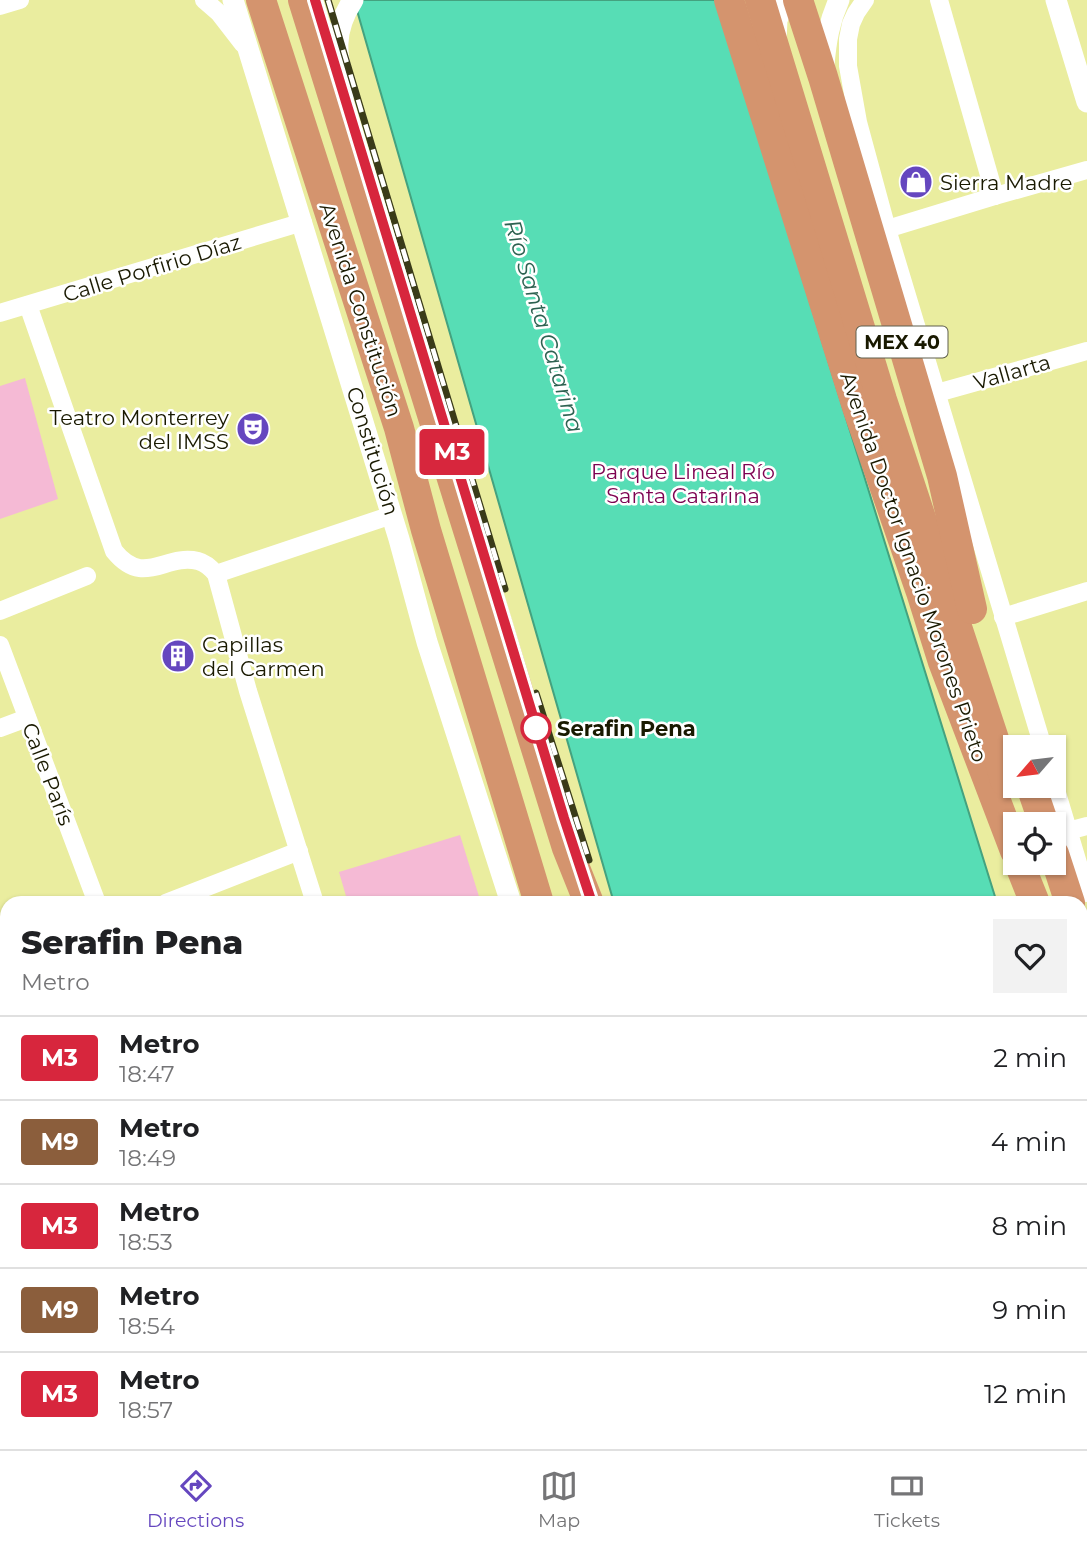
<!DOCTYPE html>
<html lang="en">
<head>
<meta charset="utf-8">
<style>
  :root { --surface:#fff; --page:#f2f2f2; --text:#202124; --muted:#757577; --line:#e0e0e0; --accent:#6547bf }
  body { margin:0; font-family:Montserrat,sans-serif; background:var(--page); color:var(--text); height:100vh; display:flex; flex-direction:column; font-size:26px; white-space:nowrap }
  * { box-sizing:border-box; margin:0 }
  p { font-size:23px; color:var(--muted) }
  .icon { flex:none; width:38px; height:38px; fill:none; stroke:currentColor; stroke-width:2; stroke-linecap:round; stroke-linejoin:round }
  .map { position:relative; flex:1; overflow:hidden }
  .drawer { position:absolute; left:0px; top:896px; width:1088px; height:553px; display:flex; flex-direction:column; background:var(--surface); border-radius:21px 21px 0 0; box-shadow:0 2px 5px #0004 }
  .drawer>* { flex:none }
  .badge { padding:0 14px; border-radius:5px; font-size:24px; line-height:46px }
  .needle { width:46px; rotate:242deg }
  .tools { position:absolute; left:1003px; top:735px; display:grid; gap:14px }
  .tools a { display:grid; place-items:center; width:63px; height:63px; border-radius:0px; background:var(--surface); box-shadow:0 2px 5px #0004; font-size:35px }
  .map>.badge { position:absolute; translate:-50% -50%; box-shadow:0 0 0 4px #fff }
  .round { display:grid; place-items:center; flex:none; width:74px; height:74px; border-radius:0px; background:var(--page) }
  .headline { display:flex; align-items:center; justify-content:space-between; height:119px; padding:0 21px }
  h1 { font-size:33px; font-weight:800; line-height:52px }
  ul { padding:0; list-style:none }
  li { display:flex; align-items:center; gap:21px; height:84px; padding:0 21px; border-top:2px solid var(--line) }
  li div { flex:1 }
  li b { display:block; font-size:26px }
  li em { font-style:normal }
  li .badge { min-width:77px; font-weight:700; text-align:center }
  .dock { display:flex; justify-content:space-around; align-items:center; height:98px; border-top:2px solid var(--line); background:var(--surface); font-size:19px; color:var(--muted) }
  .dock a { display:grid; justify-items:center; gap:4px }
  .dock .current { color:var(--accent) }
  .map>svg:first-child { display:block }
</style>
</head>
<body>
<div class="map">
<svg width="1087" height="1449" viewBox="0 0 1087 1449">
  <rect width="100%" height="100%" fill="#eaed9f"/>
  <g fill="#f5bad5">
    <path d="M25,378l33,121 -58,20v-133z"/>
    <path d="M460,835l21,68h-133l-9,-31z"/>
    <path d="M1082,1072l5,18v359h-278l-3,-7h276z"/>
  </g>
  <g fill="#57ddb5" stroke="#44a27f" stroke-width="2">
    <path d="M354,0h362l281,903h-383z"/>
    <path d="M1082,1175l5,18v256h-264l-3,-7h262z"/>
  </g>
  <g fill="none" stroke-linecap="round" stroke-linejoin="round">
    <g stroke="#fff" stroke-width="18">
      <path d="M204,0l15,13 24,31"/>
      <path d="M865,0l-9,13 -5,11 -3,15v27l10,56 29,107 156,518"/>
      <path d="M939,0l56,196"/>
      <path d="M0,6l20,-6"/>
      <path d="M887,229l108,-33 92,-26"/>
      <path d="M28,305l86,246c30,37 51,2 84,10 8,2 13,7 18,13l32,117 67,212"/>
      <path d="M0,313l303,-91"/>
      <path d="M937,393l150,-42"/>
      <path d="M216,574l176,-59"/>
      <path d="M0,611l87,-35"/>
      <path d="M1003,617l84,-26"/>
      <path d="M0,645l97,258"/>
      <path d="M0,728l27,-10"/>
      <path d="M1054,783l33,110"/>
      <path d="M1068,831l19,-5"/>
      <path d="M166,903l133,-52"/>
      <path d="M0,969l7,-3"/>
      <path d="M0,1068l7,7"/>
      <path d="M0,1131l7,-3"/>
      <path d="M0,1179l7,13"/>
      <path d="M248,1447l1,2"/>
      <path d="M488,1449l26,-7"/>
    </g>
    <g stroke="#fff" stroke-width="21">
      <path d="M233,0l166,539 28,103 84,261"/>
      <path d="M1056,0l31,102"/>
      <path d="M776,41l1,-21 8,-20"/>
      <path d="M824,65c2,-24 5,-43 15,-65"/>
      <path d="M346,91c-10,-36 -14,-59 7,-91"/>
      <path d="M0,1411l7,14"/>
      <path d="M15,1442l4,7"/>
    </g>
    <path stroke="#dfaf92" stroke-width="28" d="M669,1442l3,7"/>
    <g stroke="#d4946e" stroke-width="30">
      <path d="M261,0l138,428 27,102 113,373"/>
      <path d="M303,0l264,848 22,55"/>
      <path d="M729,0l128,407 64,185 22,70 72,189"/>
      <path d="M760,0l122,400 112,339 11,42"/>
      <path d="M798,0l25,77 119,399 30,133"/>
      <path d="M1031,786l13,38"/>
      <path d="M1054,854l16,49"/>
      <path d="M1019,863l16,40"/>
      <path d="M1082,938l5,16"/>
      <path d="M1082,1033l5,15"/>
      <path d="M711,1442l2,7"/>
      <path d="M775,1442l2,7"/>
      <path d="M800,1442l3,7"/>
    </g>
    <defs>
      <g id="rail">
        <path d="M315,0l249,818 28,85"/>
        <path d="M328,0l177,589"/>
        <path d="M536,693l53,167"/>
        <path d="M814,1442l3,7"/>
      </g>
    </defs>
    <use href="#rail" stroke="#3a3b19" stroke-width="7"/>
    <use href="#rail" stroke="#fff" stroke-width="4.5" stroke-dasharray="13" stroke-linecap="butt"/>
  </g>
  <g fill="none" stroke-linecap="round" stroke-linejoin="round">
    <defs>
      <path id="line" d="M315,0l249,818 28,85"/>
    </defs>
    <use href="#line" stroke="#fff" stroke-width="16"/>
    <use href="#line" stroke="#d7263d" stroke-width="10"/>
  </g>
  <defs>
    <symbol id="shop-disc" viewBox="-11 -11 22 22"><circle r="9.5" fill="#6547bf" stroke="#fff"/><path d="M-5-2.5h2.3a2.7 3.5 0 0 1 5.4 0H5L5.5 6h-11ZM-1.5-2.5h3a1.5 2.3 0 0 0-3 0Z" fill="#fff"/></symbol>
    <symbol id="theatre-disc" viewBox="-11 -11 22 22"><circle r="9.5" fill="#6547bf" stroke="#fff"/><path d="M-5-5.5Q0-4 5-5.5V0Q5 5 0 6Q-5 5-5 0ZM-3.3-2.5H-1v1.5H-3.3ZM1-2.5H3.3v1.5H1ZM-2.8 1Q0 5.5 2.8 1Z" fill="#fff"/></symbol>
    <symbol id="building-disc" viewBox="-11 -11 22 22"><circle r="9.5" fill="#6547bf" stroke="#fff"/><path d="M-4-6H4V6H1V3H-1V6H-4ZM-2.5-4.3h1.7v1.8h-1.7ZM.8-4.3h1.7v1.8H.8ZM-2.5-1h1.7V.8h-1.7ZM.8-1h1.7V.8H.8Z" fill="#fff"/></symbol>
  </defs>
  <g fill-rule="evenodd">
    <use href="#shop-disc" x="897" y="163" width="38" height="38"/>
    <use href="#theatre-disc" x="234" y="410" width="38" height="38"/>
    <use href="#building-disc" x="159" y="637" width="38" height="38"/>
  </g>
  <circle fill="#fff" stroke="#d7263d" stroke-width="3.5" cx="536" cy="728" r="14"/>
  <g text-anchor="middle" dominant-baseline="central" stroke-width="5" stroke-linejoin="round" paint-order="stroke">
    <rect fill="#fff" stroke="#5e5e4c" stroke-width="2" x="856.5" y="326.5" width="91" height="31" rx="5"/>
    <g font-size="19" font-weight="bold" fill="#191900">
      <text x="902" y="342">MEX 40</text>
    </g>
    <g font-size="21" fill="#191900" stroke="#fff" text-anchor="start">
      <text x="940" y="182">Sierra Madre</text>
      <text x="229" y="417" text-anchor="end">Teatro Monterrey<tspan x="229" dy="24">del IMSS</tspan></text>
      <text x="202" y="644">Capillas<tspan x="202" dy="24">del Carmen</tspan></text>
    </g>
    <g font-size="21" fill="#191900" stroke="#fff">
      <text transform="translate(152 268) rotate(-17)">Calle Porfirio Díaz</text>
      <text transform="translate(361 310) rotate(72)">Avenida Constitución</text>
      <text transform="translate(1012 372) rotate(-16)">Vallarta</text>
      <text transform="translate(373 451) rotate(73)">Constitución</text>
      <text transform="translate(914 567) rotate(71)">Avenida Doctor Ignacio Morones Prieto</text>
      <text transform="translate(48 774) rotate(69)">Calle París</text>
    </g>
    <g font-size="21" fill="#7d0251" stroke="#fff">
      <text x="683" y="471">Parque Lineal Río<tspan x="683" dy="24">Santa Catarina</tspan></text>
    </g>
    <g font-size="21" font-weight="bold" fill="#191900" stroke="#fff" text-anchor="start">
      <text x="557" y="728">Serafin Pena</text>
    </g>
    <g font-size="23" font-style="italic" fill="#2d6251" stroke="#fff">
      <text transform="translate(544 326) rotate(73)">Río Santa Catarina</text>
    </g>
  </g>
</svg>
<div class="tools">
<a><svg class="needle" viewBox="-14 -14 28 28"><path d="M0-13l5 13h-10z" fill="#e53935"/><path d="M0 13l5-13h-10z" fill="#757577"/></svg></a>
<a><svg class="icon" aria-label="locate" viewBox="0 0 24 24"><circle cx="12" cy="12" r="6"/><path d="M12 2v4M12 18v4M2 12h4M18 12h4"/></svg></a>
</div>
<b class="badge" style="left:452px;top:452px;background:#d7263d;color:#fff">M3</b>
<section class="drawer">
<div class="headline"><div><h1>Serafin Pena</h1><p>Metro</p></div><a class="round"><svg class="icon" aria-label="heart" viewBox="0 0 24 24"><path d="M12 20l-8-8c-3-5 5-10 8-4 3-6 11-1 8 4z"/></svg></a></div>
<ul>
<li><span class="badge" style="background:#d7263d;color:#fff">M3</span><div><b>Metro</b><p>18:47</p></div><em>2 min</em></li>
<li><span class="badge" style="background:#8b5e3c;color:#fff">M9</span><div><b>Metro</b><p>18:49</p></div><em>4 min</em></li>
<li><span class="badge" style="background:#d7263d;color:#fff">M3</span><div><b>Metro</b><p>18:53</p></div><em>8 min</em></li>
<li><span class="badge" style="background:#8b5e3c;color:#fff">M9</span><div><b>Metro</b><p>18:54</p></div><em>9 min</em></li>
<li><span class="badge" style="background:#d7263d;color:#fff">M3</span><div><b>Metro</b><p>18:57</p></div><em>12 min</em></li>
</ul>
</section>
</div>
<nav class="dock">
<a class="current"><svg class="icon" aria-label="directions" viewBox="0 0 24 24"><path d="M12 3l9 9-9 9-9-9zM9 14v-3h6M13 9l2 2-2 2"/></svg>Directions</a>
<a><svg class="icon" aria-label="map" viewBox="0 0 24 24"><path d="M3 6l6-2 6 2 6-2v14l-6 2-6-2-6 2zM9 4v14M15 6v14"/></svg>Map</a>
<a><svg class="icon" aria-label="tickets" viewBox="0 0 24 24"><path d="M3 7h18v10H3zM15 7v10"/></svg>Tickets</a>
</nav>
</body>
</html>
